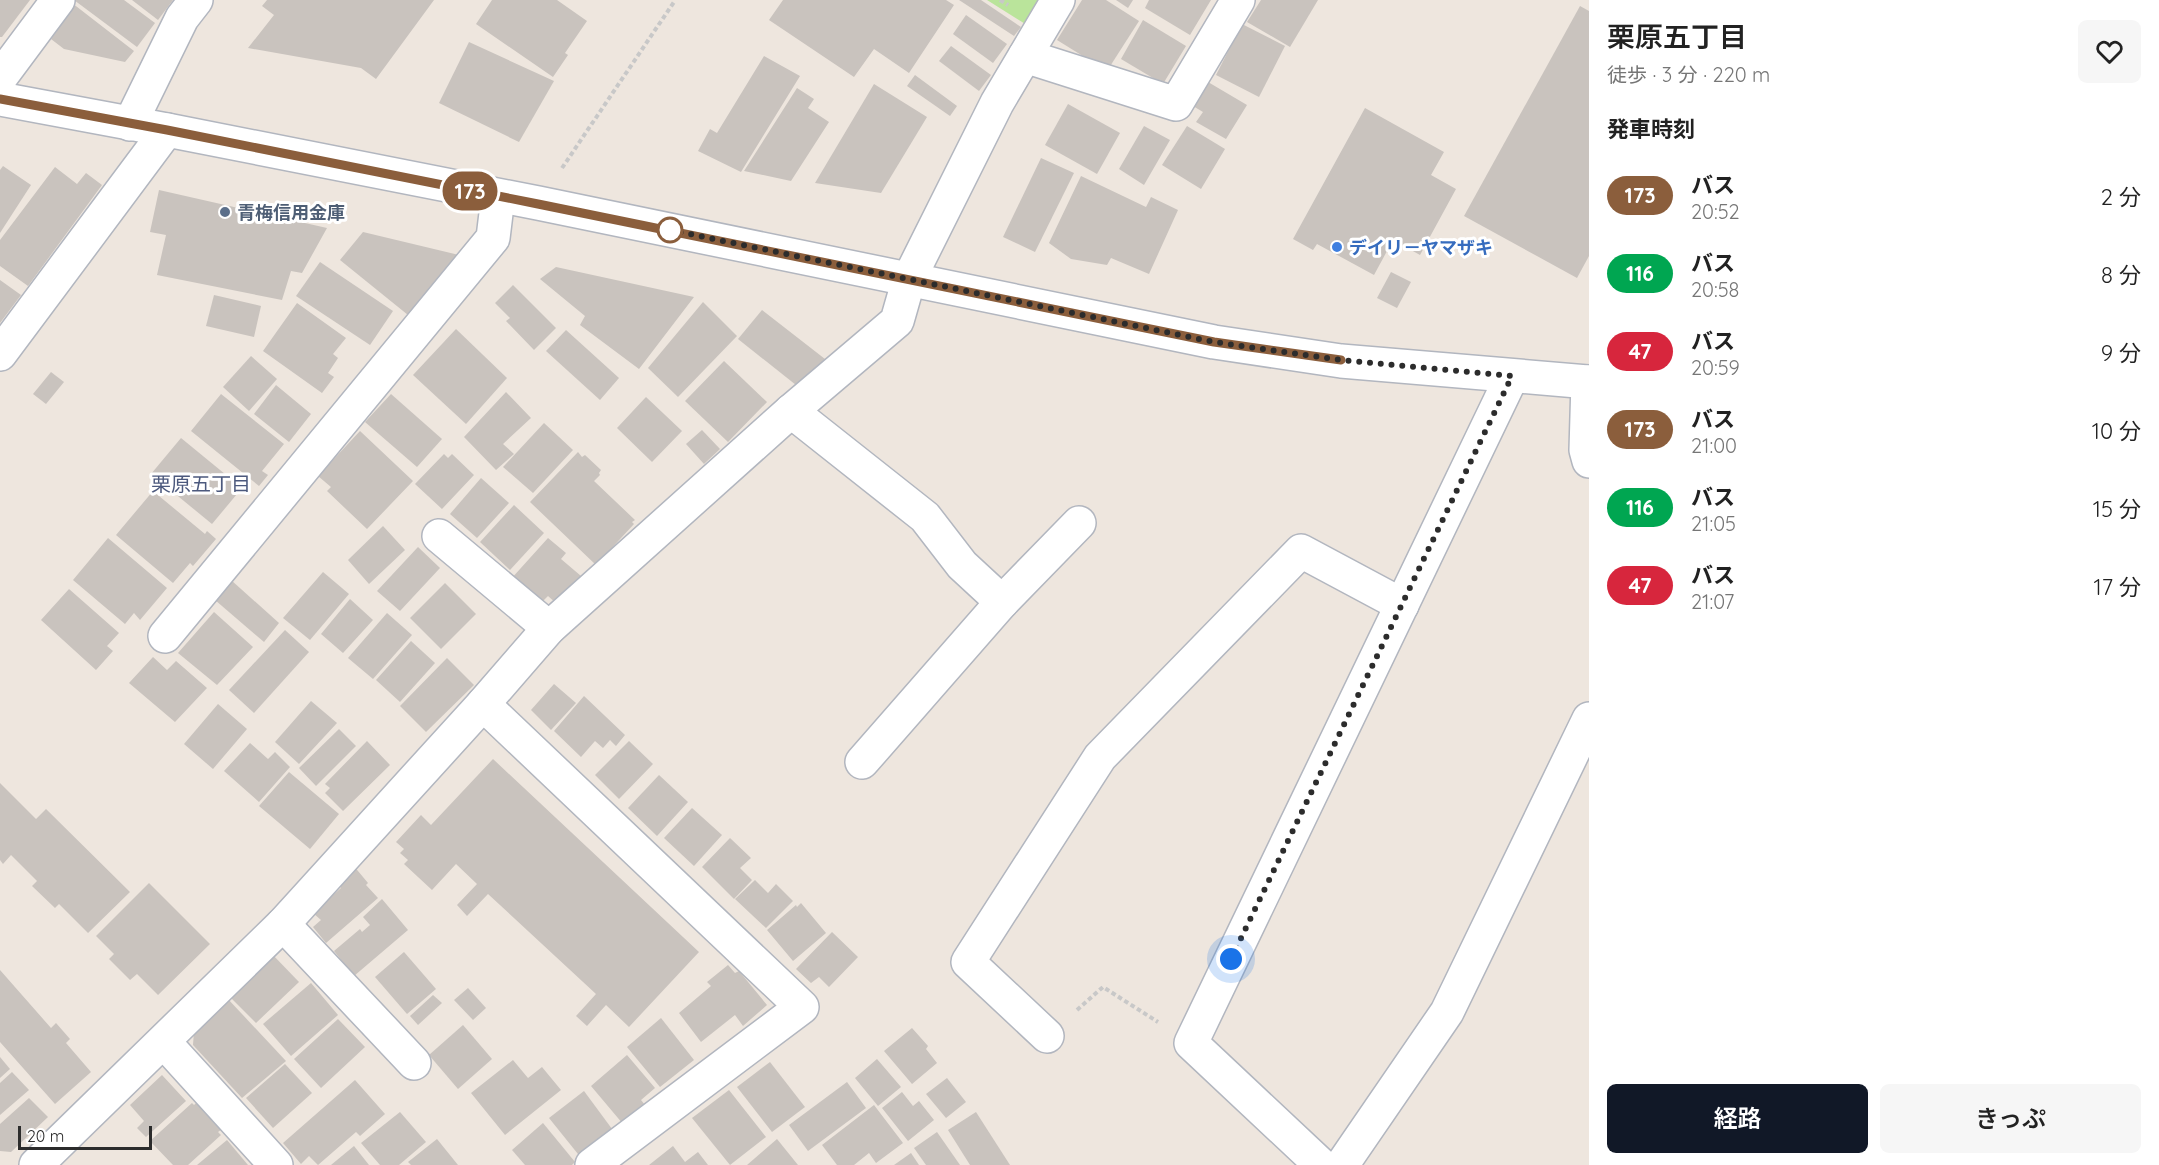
<!DOCTYPE html>
<html lang="ja">
<head>
<meta charset="utf-8">
<style>
  :root { --surface:#fff; --page:#f6f6f6; --text:#222; --muted:#767676; --accent:#111827 }
  body { margin:0; font-family:Quicksand,"Noto Sans JP",sans-serif; background:var(--page); color:var(--text); height:100vh; display:flex; flex-direction:column; font-size:22px; white-space:nowrap }
  * { box-sizing:border-box; margin:0 }
  p { font-size:20px; color:var(--muted) }
  .icon { flex:none; width:33px; height:33px; fill:none; stroke:currentColor; stroke-width:2; stroke-linecap:round; stroke-linejoin:round }
  .map { position:relative; flex:1; overflow:hidden }
  .panel { display:flex; flex-direction:column; background:var(--surface); width:570px }
  .panel>* { flex:none }
  .badge { padding:0 12px; border-radius:20px; font-size:21px; line-height:39px }
  .scale { position:absolute; left:18px; bottom:15px; width:134px; box-sizing:border-box; padding-left:6px; border:3px solid #2c2c2c; border-top:0; font-size:16px; line-height:21px; white-space:nowrap; color:#2c2c2c; -webkit-text-stroke:4px #fff; paint-order:stroke }
  .you { position:absolute; width:30px; height:30px; margin:-15px; border:4px solid #fff; border-radius:50%; background:#1a73e8; box-shadow:0 0 0 9px #1a73e833 }
  .map>.badge { position:absolute; translate:-50% -50%; box-shadow:0 0 0 3px #fff }
  h2 { padding:0 18px; font-size:22px; line-height:54px }
  .round { display:grid; place-items:center; flex:none; width:63px; height:63px; border-radius:9px; background:var(--page) }
  .headline { display:flex; align-items:center; justify-content:space-between; height:102px; padding:0 18px }
  h1 { font-size:28px; font-weight:600; line-height:45px }
  .cta { display:flex; gap:12px; margin-top:auto; padding:12px 18px }
  .cta a { flex:1; height:69px; border-radius:9px; background:var(--accent); color:#fff; font-size:24px; font-weight:600; line-height:69px; text-align:center }
  .cta a+a { background:var(--page); color:var(--text) }
  ul { padding:0; list-style:none }
  li { display:flex; align-items:center; gap:18px; height:78px; padding:0 18px }
  li div { flex:1 }
  li b { display:block; font-size:22px }
  li em { font-style:normal }
  li .badge { min-width:66px; font-weight:700; text-align:center }
  main { display:flex; flex:1; min-height:0 }
  .map>svg:first-child { display:block }
</style>
</head>
<body>
<main>
<div class="map">
<svg width="1589" height="1165" viewBox="0 0 1589 1165">
  <rect width="100%" height="100%" fill="#eee6de"/>
  <path fill="#bae49b" d="M987,0h55l-15,25z"/>
  <g fill="#c9c3be">
    <path d="M0,0h30l-28,37h-2z"/>
    <path d="M74,0h50l31,23 -18,24z"/>
    <path d="M132,0h41l-15,20z"/>
    <path d="M267,0h167l-58,79 -15,-11 -113,-20 26,-33 -12,-9z"/>
    <path d="M492,0h65l30,21 -22,32 3,2 -15,22 -77,-53z"/>
    <path d="M783,0h163l8,5 -45,68 -35,-24 -20,28 -85,-57z"/>
    <path d="M959,0h22l40,27 -7,9z"/>
    <path d="M1082,0h24l33,21 -32,50 -50,-31z"/>
    <path d="M1116,0h17l-5,8z"/>
    <path d="M1149,0h62l-21,35 -45,-27z"/>
    <path d="M1261,0h57l-28,47 -43,-25z"/>
    <path d="M72,3l62,48 -9,11 -61,-13 -13,-10 6,-8 -5,-3z"/>
    <path d="M1580,6l9,5v245l-12,22 -113,-62z"/>
    <path d="M966,15l41,29 -14,19 -40,-29z"/>
    <path d="M1143,20l43,26 -23,38 -42,-25z"/>
    <path d="M1242,24l43,22 -26,51 -43,-22z"/>
    <path d="M469,42l85,39 -35,61 -80,-39z"/>
    <path d="M951,46l40,29 -12,16 -40,-30z"/>
    <path d="M764,56l36,20 -59,96 -43,-21 12,-22 7,4z"/>
    <path d="M915,75l42,31 -7,10 -43,-30z"/>
    <path d="M1208,82l39,23 -21,34 -30,-17 7,-10 -10,-6z"/>
    <path d="M874,84l53,33 -46,76 -66,-10z"/>
    <path d="M797,88l17,11 -6,9 21,14 -38,59 -47,-10z"/>
    <path d="M1068,104l52,29 -23,41 -52,-29z"/>
    <path d="M1365,108l79,44 -13,23 25,14 -36,66 -27,-15 -19,35 -57,-31 -4,6 -20,-11z"/>
    <path d="M1144,126l26,14 -26,45 -25,-16z"/>
    <path d="M1187,126l38,23 -24,40 -39,-24z"/>
    <path d="M1041,158l33,15 -39,79 -32,-15z"/>
    <path d="M3,166l28,19 -31,48v-63z"/>
    <path d="M55,167l22,17 9,-11 16,12 -74,101 -28,-20v-26z"/>
    <path d="M1081,176l65,31 5,-10 27,13 -29,64 -38,-16 -4,7 -36,-6 -22,-16z"/>
    <path d="M159,190l168,38 -25,45 -11,-2 -9,29 -125,-25 9,-40 -16,-3z"/>
    <path d="M363,232l96,23 -51,60 -68,-55z"/>
    <path d="M320,262l73,49 -23,34 -74,-49z"/>
    <path d="M556,267l138,30 -55,72 -59,-44 5,-9 -45,-37z"/>
    <path d="M1391,272l20,10 -14,26 -20,-10z"/>
    <path d="M0,280l21,15 -21,28z"/>
    <path d="M513,285l43,43 -22,22 -28,-29 4,-3 -15,-15z"/>
    <path d="M214,295l47,11 -7,31 -48,-11z"/>
    <path d="M703,302l34,34 -59,61 -30,-29z"/>
    <path d="M297,303l49,35 -13,16 5,4 -10,15 6,4 -12,16 -59,-42z"/>
    <path d="M762,310l63,49 -24,30 -63,-50z"/>
    <path d="M456,329l51,49 -41,46 -53,-49z"/>
    <path d="M566,330l53,48 -19,22 -54,-49z"/>
    <path d="M251,356l26,23 -28,32 -26,-24z"/>
    <path d="M724,361l43,41 -39,40 -43,-41z"/>
    <path d="M51,372l13,10 -18,22 -13,-10z"/>
    <path d="M276,385l35,29 -22,28 -35,-28z"/>
    <path d="M506,392l25,26 -28,26 11,10 -18,16 -32,-33z"/>
    <path d="M221,394l63,50 -22,27 6,4 -9,11 -68,-55z"/>
    <path d="M391,394l51,45 -25,28 -52,-45z"/>
    <path d="M646,397l36,34 -30,31 -35,-34z"/>
    <path d="M544,423l29,27 -40,43 -30,-26z"/>
    <path d="M702,430l18,19 -16,15 -18,-20z"/>
    <path d="M360,431l53,50 -46,48 -40,-38 4,-4 -13,-11z"/>
    <path d="M181,438l61,50 -30,36 -61,-50z"/>
    <path d="M578,452l4,5 3,-2 16,15 -2,3 1,2 -6,6 41,39 -3,2 2,2 -38,41 -66,-63z"/>
    <path d="M444,454l4,4 4,-4 22,21 -32,34 -27,-25z"/>
    <path d="M481,478l28,25 -32,35 -27,-24z"/>
    <path d="M153,491l52,43 2,-3 9,8 -23,27 -3,-3 -17,20 -57,-48z"/>
    <path d="M514,505l30,28 -34,37 -30,-28z"/>
    <path d="M383,526l22,24 -36,34 -21,-24z"/>
    <path d="M108,538l59,50 -27,32 -6,-7 -9,11 -52,-44z"/>
    <path d="M548,538l18,15 -5,6 20,17 -24,28 -9,-8 -8,8 -29,-25z"/>
    <path d="M418,547l22,21 -40,43 -23,-20z"/>
    <path d="M323,572l26,22 -39,46 -27,-22z"/>
    <path d="M231,580l48,43 -15,19 -49,-42z"/>
    <path d="M445,583l31,31 -35,35 -31,-31z"/>
    <path d="M69,589l50,44 -12,13 6,5 -17,19 -55,-50z"/>
    <path d="M350,599l23,21 -30,33 -22,-19z"/>
    <path d="M214,612l39,35 -36,38 -39,-32z"/>
    <path d="M387,613l25,22 -39,44 -25,-21z"/>
    <path d="M285,630l24,22 -55,61 -25,-23z"/>
    <path d="M411,641l24,22 -35,39 -24,-22z"/>
    <path d="M153,657l14,13 9,-9 31,27 -32,34 -46,-39z"/>
    <path d="M447,658l27,27 -48,47 -26,-26z"/>
    <path d="M554,684l22,19 -25,27 -20,-20z"/>
    <path d="M584,696l41,39 -9,11 -6,-6 -7,8 -8,-7 -14,16 -27,-26z"/>
    <path d="M311,701l26,22 -38,41 -24,-22z"/>
    <path d="M218,704l29,25 -34,40 -29,-25z"/>
    <path d="M339,729l17,17 -40,40 -17,-18z"/>
    <path d="M367,741l23,24 -47,46 -18,-18 5,-5 -5,-4z"/>
    <path d="M629,741l24,23 -34,35 -24,-24z"/>
    <path d="M250,743l18,16 7,-7 15,15 -31,35 -35,-31z"/>
    <path d="M493,759l206,193 -70,75 -23,-22 -19,21 -11,-10 20,-22 -108,-100 -21,22 -10,-11 20,-21 -21,-20 -24,26 -28,-26 4,-4 -8,-7 4,-4 -8,-7 25,-27 10,10z"/>
    <path d="M289,772l50,42 -29,35 -51,-43z"/>
    <path d="M659,775l29,27 -31,34 -29,-28z"/>
    <path d="M0,783l36,36 10,-10 84,83 -42,41 -29,-29 -4,4 -23,-22 5,-5 -26,-26 -8,9 -3,-4z"/>
    <path d="M692,808l30,27 -28,31 -30,-28z"/>
    <path d="M730,838l21,20 -11,10 12,12 -18,19 -32,-32z"/>
    <path d="M353,865l15,18 -2,2 12,13 -52,45 -13,-16 8,-7 -8,-7 28,-25 -6,-8z"/>
    <path d="M755,880l13,13 8,-9 17,17 -27,27 -31,-29z"/>
    <path d="M149,883l61,61 -52,51 -21,-21 -7,6 -21,-21 5,-5 -18,-18z"/>
    <path d="M382,899l26,31 -54,46 -20,-25 26,-22 2,3 8,-7 -7,-8z"/>
    <path d="M801,903l25,30 -33,28 -26,-31 29,-25 1,2z"/>
    <path d="M832,932l26,25 -29,30 -10,-10 -8,6 -15,-14z"/>
    <path d="M404,952l32,37 -29,25 -32,-37z"/>
    <path d="M271,953l28,29 -43,41 -28,-28z"/>
    <path d="M728,965l7,8 4,-2 28,34 -24,21 -8,-11 -34,27 -22,-29 32,-27 -4,-4z"/>
    <path d="M0,970l51,58 5,-5 14,16 -4,4 25,29 -36,32 -55,-62z"/>
    <path d="M311,983l27,32 -47,41 -28,-32z"/>
    <path d="M468,988l18,20 -13,12 -19,-20z"/>
    <path d="M433,995l9,8 -24,22 -8,-9z"/>
    <path d="M227,998l59,63 -44,37 -49,-53 1,-14z"/>
    <path d="M661,1018l33,42 -34,27 -33,-40z"/>
    <path d="M338,1019l27,28 -44,41 -27,-29z"/>
    <path d="M463,1025l29,34 -34,30 -29,-34z"/>
    <path d="M912,1028l16,18 -2,3 11,14 -25,21 -28,-33z"/>
    <path d="M627,1055l28,33 -14,12 4,5 -22,19 -32,-38z"/>
    <path d="M0,1057l10,12 -10,9z"/>
    <path d="M877,1059l24,28 -23,19 -23,-28z"/>
    <path d="M513,1060l15,18 14,-11 19,23 -56,45 -34,-42z"/>
    <path d="M770,1062l35,45 -33,25 -35,-45z"/>
    <path d="M285,1064l27,29 -39,35 -27,-30z"/>
    <path d="M12,1072l17,18 -29,25v-32z"/>
    <path d="M162,1075l24,26 -40,36 -9,-9 7,-7 -14,-16z"/>
    <path d="M947,1078l19,24 -20,16 -20,-24z"/>
    <path d="M355,1080l30,34 -25,22 -4,-4 -38,33 -9,-9 -8,8 -18,-21z"/>
    <path d="M847,1082l19,26 -58,43 -19,-26z"/>
    <path d="M729,1090l37,47 -36,28 -38,-47z"/>
    <path d="M584,1091l31,42 -33,26 -33,-41z"/>
    <path d="M902,1092l11,14 6,-5 15,19 -26,21 -26,-33z"/>
    <path d="M29,1098l19,19 -37,35 -11,-1v-27z"/>
    <path d="M197,1102l25,27 -4,3 3,3 -33,30h-15l-23,-24 42,-38 2,2z"/>
    <path d="M874,1105l29,38 -27,20 -7,-10 -15,12h-17l-15,-20z"/>
    <path d="M400,1112l26,30 -27,23h-19l-19,-22z"/>
    <path d="M976,1112l34,53h-40l-22,-35z"/>
    <path d="M543,1123l32,39 -3,3h-47l-13,-15z"/>
    <path d="M937,1132l23,33h-34l-12,-17z"/>
    <path d="M437,1139l21,26h-47l-3,-3z"/>
    <path d="M777,1139l21,26h-51z"/>
    <path d="M227,1140l21,25h-51z"/>
    <path d="M354,1146l15,19h-38z"/>
    <path d="M673,1146l12,16 13,-10 10,13h-59z"/>
    <path d="M911,1153l8,12h-25z"/>
  </g>
  <g fill="none" stroke-linecap="round" stroke-linejoin="round">
    <defs>
      <g id="minor">
        <path d="M1025,56l151,48 62,-104"/>
        <path d="M0,78l58,-78"/>
        <path d="M0,99l167,31 371,73 676,139 127,19 248,21"/>
        <path d="M130,124l52,-106 14,-18"/>
        <path d="M0,354l167,-224"/>
        <path d="M1588,382l-2,68 3,11"/>
        <path d="M791,411l134,106 37,48 40,37"/>
        <path d="M439,536l110,92"/>
        <path d="M165,636l328,-398 5,-41"/>
        <path d="M483,704l319,303 -210,158"/>
        <path d="M862,762l140,-160 77,-79"/>
        <path d="M283,924l131,139"/>
        <path d="M1047,1036l-79,-74 132,-205 201,-206 101,54"/>
        <path d="M164,1042l112,123"/>
        <path d="M36,1165l247,-241 200,-220 66,-76 242,-217 106,-90 12,-42 88,-176 61,-103"/>
        <path d="M1321,1165l-130,-122 321,-667"/>
        <path d="M1342,1165l105,-153 142,-293"/>
      </g>
    </defs>
    <use href="#minor" stroke="#b2b6bf" stroke-width="36"/>
    <g stroke="#c8c8c8" stroke-width="4" stroke-dasharray="4.5 3" stroke-linecap="butt">
      <path d="M1000,0l8,5"/>
      <path d="M562,168l112,-166"/>
      <path d="M1077,1010l26,-23 55,35"/>
    </g>
    <use href="#minor" stroke="#fff" stroke-width="33"/>
  </g>
  <g fill="none" stroke-linecap="round" stroke-linejoin="round">
    <defs>
      <path id="line" d="M0,99l167,31 371,74 676,138 127,18"/>
    </defs>
    <use href="#line" stroke="#fff" stroke-width="14"/>
    <use href="#line" stroke="#8b5e3c" stroke-width="9"/>
    <path stroke="#2c2c2c" stroke-width="6" stroke-dasharray="0 10.8" d="M670,230l544,112 127,18 171,16 -281,583"/>
  </g>
  <circle fill="#5c6f8a" stroke="#fff" stroke-width="2" cx="225" cy="212" r="6"/>
  <circle fill="#fff" stroke="#8b5e3c" stroke-width="3" cx="670" cy="230" r="12"/>
  <circle fill="#3f7fe0" stroke="#fff" stroke-width="2" cx="1337" cy="247" r="6"/>
  <g text-anchor="middle" dominant-baseline="central" stroke-width="6" stroke-linejoin="round" paint-order="stroke">
    <g font-size="18" font-weight="bold" fill="#4e5e75" stroke="#fff" text-anchor="start">
      <text x="237" y="212">青梅信用金庫</text>
    </g>
    <g font-size="18" font-weight="bold" fill="#366cbe" stroke="#fff" text-anchor="start">
      <text x="1349" y="247">デイリ－ヤマザキ</text>
    </g>
    <g font-size="20" fill="#4c597d" stroke="#fff">
      <text x="201" y="483">栗原五丁目</text>
    </g>
  </g>
</svg>
<div class="scale">20 m</div>
<div class="you" style="left:1231px;top:959px"></div>
<b class="badge" style="left:470px;top:191px;background:#8b5e3c;color:#fff">173</b>
</div>
<section class="panel">
<div class="headline"><div><h1>栗原五丁目</h1><p>徒歩 · 3 分 · 220 m</p></div><a class="round"><svg class="icon" aria-label="heart" viewBox="0 0 24 24"><path d="M12 20l-8-8c-3-5 5-10 8-4 3-6 11-1 8 4z"/></svg></a></div>
<h2>発車時刻</h2>
<ul>
<li><span class="badge" style="background:#8b5e3c;color:#fff">173</span><div><b>バス</b><p>20:52</p></div><em>2 分</em></li>
<li><span class="badge" style="background:#00a651;color:#fff">116</span><div><b>バス</b><p>20:58</p></div><em>8 分</em></li>
<li><span class="badge" style="background:#d7263d;color:#fff">47</span><div><b>バス</b><p>20:59</p></div><em>9 分</em></li>
<li><span class="badge" style="background:#8b5e3c;color:#fff">173</span><div><b>バス</b><p>21:00</p></div><em>10 分</em></li>
<li><span class="badge" style="background:#00a651;color:#fff">116</span><div><b>バス</b><p>21:05</p></div><em>15 分</em></li>
<li><span class="badge" style="background:#d7263d;color:#fff">47</span><div><b>バス</b><p>21:07</p></div><em>17 分</em></li>
</ul>
<div class="cta"><a>経路</a><a>きっぷ</a></div>
</section>
</main>
</body>
</html>
